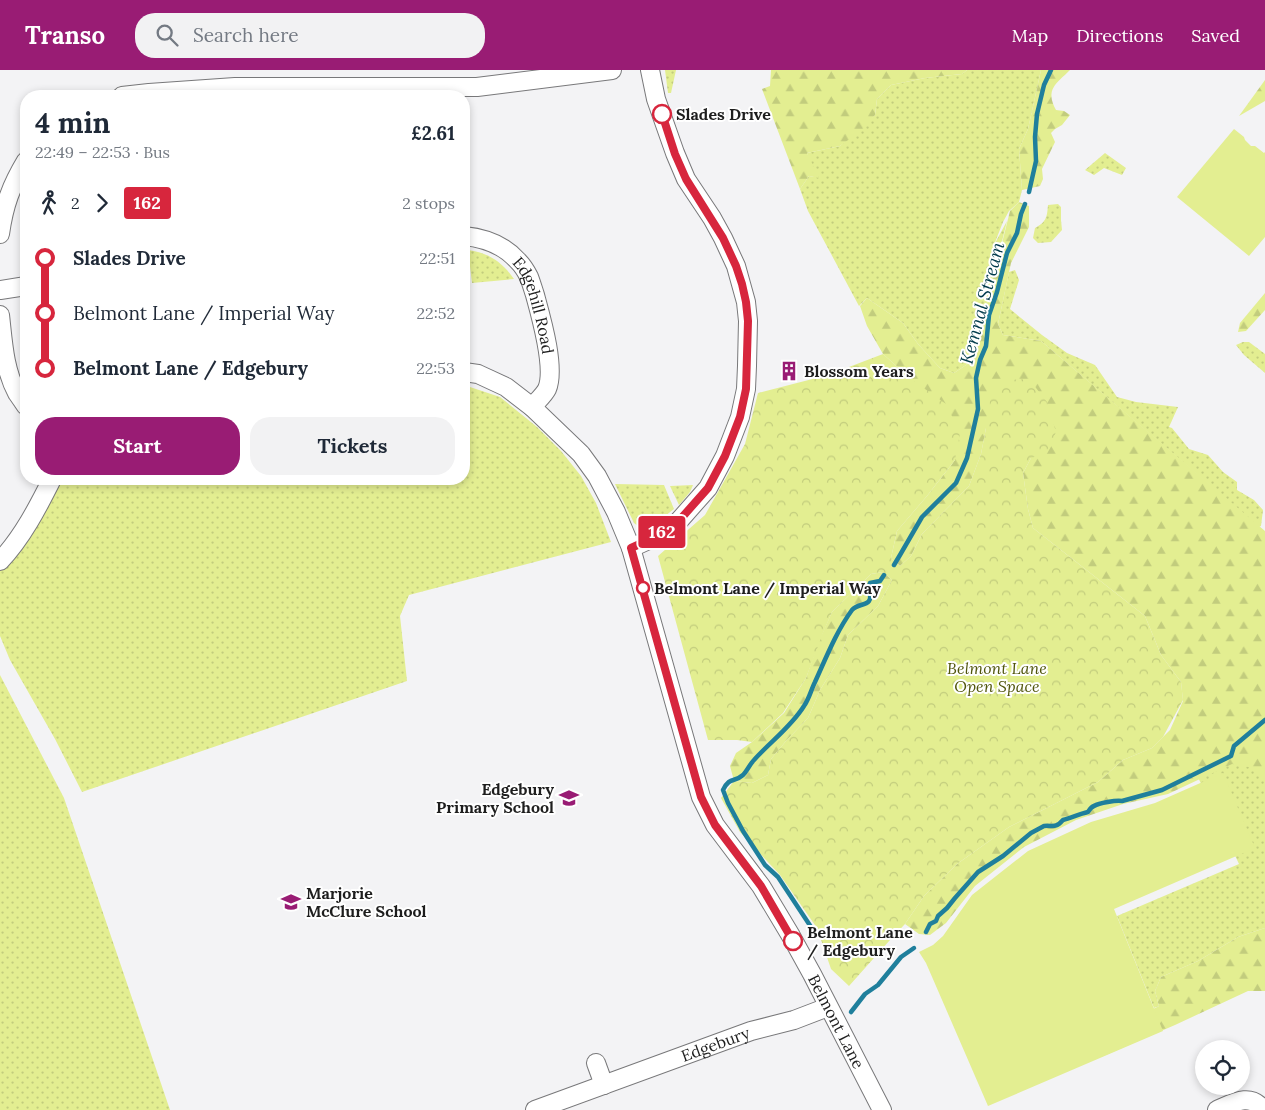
<!DOCTYPE html>
<html lang="en">
<head>
<meta charset="utf-8">
<style>
  :root { --surface:#fff; --page:#f2f2f3; --text:#1f2937; --muted:#747a83; --accent:#991c74 }
  body { margin:0; font-family:Lora,serif; background:var(--page); color:var(--text); height:100vh; display:flex; flex-direction:column; font-size:19px; white-space:nowrap }
  * { box-sizing:border-box; margin:0 }
  p { font-size:16px; color:var(--muted) }
  .icon { flex:none; width:28px; height:28px; fill:none; stroke:currentColor; stroke-width:2; stroke-linecap:round; stroke-linejoin:round }
  .map { position:relative; flex:1; overflow:hidden }
  .details { position:absolute; left:20px; top:20px; width:450px; height:395px; display:flex; flex-direction:column; background:var(--surface); border-radius:20px; box-shadow:0 2px 8px #0003 }
  .details>* { flex:none }
  .badge { padding:0 10px; border-radius:4px; font-size:18px; line-height:32px }
  .tools { position:absolute; left:1195px; top:970px; display:grid; gap:10px }
  .tools a { display:grid; place-items:center; width:55px; height:55px; border-radius:50%; background:var(--surface); box-shadow:0 2px 8px #0003; font-size:25px }
  .map>.badge { position:absolute; translate:-50% -50%; box-shadow:0 0 0 2px #fff }
  .legs { display:flex; align-items:center; gap:8px; height:55px; padding:0 15px; font-size:16px }
  .legs p { margin-inline-start:auto }
  .head { display:flex; align-items:center; justify-content:space-between; height:85px; padding:0 15px }
  h1 { font-size:28px; font-weight:800; line-height:38px }
  .primary-button { display:flex; gap:10px; margin-top:auto; padding:10px 15px }
  .primary-button a { flex:1; height:58px; border-radius:20px; background:var(--accent); color:#fff; font-size:20px; font-weight:800; line-height:58px; text-align:center }
  .primary-button a+a { background:var(--page); color:var(--text) }
  ul { padding:0 15px; list-style:none }
  li { display:flex; align-items:center; gap:18px; height:55px; font-size:19px }
  li i { display:grid; place-items:center; width:8px; height:100%; margin:0 6px; background:currentColor }
  li i::after { content:''; width:12px; height:12px; margin:-6px; border:4px solid; border-radius:50%; background:var(--surface) }
  li p { margin-inline-start:auto }
  li:first-child i { background:linear-gradient(#0000 50%,currentColor 0) }
  li:last-child i { background:linear-gradient(currentColor 50%,#0000 0) }
  header { display:flex; align-items:center; gap:30px; box-sizing:border-box; height:70px; padding:0 25px; background:var(--accent); color:#fff }
  header strong { font-size:24px }
  nav { display:flex; gap:28px; margin-inline-start:auto; font-size:18px }
  .search { width:350px; height:45px; background:var(--page); display:flex; align-items:center; gap:12px; box-sizing:border-box; padding:0 18px; border-radius:20px; color:var(--muted); font-size:19px }
  .map>svg:first-child { display:block }
</style>
</head>
<body>
<header>
<strong>Transo</strong>
<div class="search"><svg class="icon" aria-label="search" viewBox="0 0 24 24"><circle cx="10" cy="10" r="6"/><path d="M15 15l6 6"/></svg>Search here</div>
<nav><a>Map</a><a>Directions</a><a>Saved</a></nav>
</header>
<div class="map">
<svg width="1265" height="1040" viewBox="0 0 1265 1040">
  <defs>
    <pattern id="grass-dots" width="8" height="8" patternUnits="userSpaceOnUse" patternTransform="scale(1.25)"><rect width="8" height="8" fill="#e3ee91"/><path d="M2 2h.1M6 6h.1" fill="none" stroke="#c2cc7d" stroke-width="1.8" stroke-linecap="round"/></pattern>
    <pattern id="forest-firs" width="22" height="20" patternUnits="userSpaceOnUse" patternTransform="scale(1.25)"><rect width="22" height="20" fill="#e3ee91"/><path d="M5 1l3.5 6h-7zM16 11l3.5 6h-7z" fill="#c2cc7d"/></pattern>
    <pattern id="park-crowns" width="20" height="18" patternUnits="userSpaceOnUse" patternTransform="scale(1.25)"><rect width="20" height="18" fill="#e3ee91"/><path d="M2 6a3 3 0 1 1 6 0M12 15a3 3 0 1 1 6 0" fill="none" stroke="#c2cc7d"/></pattern>
  </defs>
  <rect width="100%" height="100%" fill="#f3f3f5"/>
  <g fill="url(#grass-dots)">
    <path d="M665,0h11l-5,23h-3z"/>
    <path d="M967,0h74l-13,59 -9,20 3,41 -3,12 -10,9 -6,11 -9,23 13,-24 -27,110 -11,32 -15,10 -14,-5 -22,-24 -15,-21 -36,-25 -8,8 -51,-95 -8,-22 9,-13 6,1 -8,-24 33,-7 35,-31 2,-16 14,-14 34,-7 37,-4z"/>
    <path d="M1105,83l21,15 -4,7 -18,-7 -10,7 -9,-5z"/>
    <path d="M1058,134l3,3v13l1,10 -11,12 -13,1 -5,-5 2,-10c11,-6 12,-10 13,-23z"/>
    <path d="M468,180c21,3 34,12 46,29l-42,4z"/>
    <path d="M1015,200l4,10 -9,29 32,26 25,18 28,12 22,32 19,5 42,5 -9,20 3,1 17,21 19,6 15,17 14,10v8l17,10 9,10 -2,16 -2,1 -218,-186 -38,-6 -5,-11 11,-52z"/>
    <path d="M1243,272h6l16,12v19l-21,-18 -8,-10z"/>
    <path d="M464,315l36,12 37,30 24,24 20,25 15,27 15,39 -202,53 -9,21 7,65 -325,111 -27,-53 -45,-79 -10,-24v-69l58,-88h406z"/>
    <path d="M615,414l49,1 10,24c-11,8 -28,26 -40,14z"/>
    <path d="M693,415l-3,7 -11,13 -9,-19z"/>
    <path d="M0,605l64,123 106,312h-170z"/>
    <path d="M1265,659v199l-27,9 -40,24 -37,16 -6,14 4,15 -5,2 -37,-92 122,-52 -52,-110z"/>
  </g>
  <g fill="url(#forest-firs)">
    <path d="M771,0h196l-5,4 -37,4 -34,7 -14,14 -2,16 -12,14 -23,17 -33,7 12,25 -10,-2 -9,13 -38,-100 8,-3z"/>
    <path d="M1041,0h29c-14,14 -25,19 -14,40l8,1 6,4 -8,10 -7,4 -4,4 4,9 -13,27 1,10 -3,7 -18,4 -3,-41 9,-20z"/>
    <path d="M1265,10v21l-26,15z"/>
    <path d="M1019,132l10,4v21l-18,36 -13,61 5,11 38,6 224,190v247l-11,-10 -22,-4 -64,30 -45,10 -47,16 -52,27 -49,39 -29,37 -16,12 -11,-1 -14,-10 19,-28 33,-32 52,-37 89,-45 25,-22 29,-12 18,-18 13,-29 -2,-19 -20,-27 -16,-39 -112,-88 -5,-19 -5,-36 8,-15 -45,-30 -5,26 -12,32 -47,48 -11,22 -11,10 -9,-8 6,-27 30,-35 28,-36 -44,-81 -28,-25 -16,-28 -7,-20 7,-8 36,25 15,21 22,24 14,5 15,-10 11,-32 30,-120z"/>
    <path d="M1265,223v17l-19,21 -8,1 2,-9z"/>
    <path d="M883,502l9,8 -14,26 -30,29 -8,23 -20,32 -12,28 -22,23 -15,18 -3,16 -16,8 -18,-2 -4,-15 6,-13 16,-11 32,-29 22,-35 13,-37 13,-29 39,-38z"/>
    <path d="M1265,858v63h-17l-73,34 -74,32 46,-45 12,-6 -4,-15 6,-14 37,-16 40,-24z"/>
  </g>
  <path fill="url(#park-crowns)" d="M883,284l28,25 35,25 14,29 -5,27 -28,36 -30,35 -6,27 9,8 11,-10 11,-22 47,-48 12,-32 5,-26 5,-33 15,-15 23,-1 18,23 9,30 -9,21 -16,5 -8,15 5,36 5,19 112,88 16,39 20,27 2,18 -20,37 -11,11 -29,12 -25,22 -89,45 -52,37 -33,32 -19,28 -15,16 -41,46 -18,-17 -14,-41 -37,-53 -40,-43 -19,-34 13,-17 18,2 16,-8 3,-16 15,-18 22,-23 12,-28 20,-32 8,-23 30,-29 14,-26 -9,-8 -12,2 -39,38 -9,21 -17,45 -23,35 -31,29 -15,-2h-29l-50,-184 47,-41 40,-71 13,-51 70,-18z"/>
  <g fill="#e3ee91">
    <path d="M1234,59l10,8 1,3 6,6h4l9,7 1,-1v85l-16,19 -72,-59z"/>
    <path d="M1223,703l32,75 -141,61 49,122 -175,75 -62,-143 -7,-11 14,-7 10,-9 29,-41 56,-44 63,-29 64,-19z"/>
  </g>
  <g fill="none" stroke-linecap="round" stroke-linejoin="round">
    <g stroke="#1f7f9c" stroke-width="4.5">
      <path d="M1029,122l7,-31 -1,-24 2,-23 7,-29 7,-15"/>
      <path d="M894,495l6,-10 22,-38 34,-34 11,-25 11,-49 -2,-31 4,-18 6,-14 3,-31 8,-23 10,-39 10,-20 4,-19 4,-10"/>
      <path d="M813,860l-35,-53 -13,-12 -22,-34 -15,-28 -5,-13c7,-14 11,-7 20,-15 4,-4 7,-11 11,-15 16,-18 37,-33 50,-54 5,-7 7,-16 11,-24 11,-24 21,-50 37,-72 5,-6 13,-4 17,-9 4,-5 -3,-11 1,-18l10,-2 4,-6"/>
      <path d="M926,862l4,-8 6,-3 2,-5 9,-8 8,-10 23,-26 25,-16 28,-23 13,-7c9,-1 11,3 19,-6 8,-2 16,-6 25,-8 2,-3 3,-5 6,-6 5,-3 22,-6 28,-5l40,-11 69,-34 3,-10 31,-26"/>
      <path d="M851,942l14,-18 13,-9 23,-28 13,-9"/>
    </g>
    <defs>
      <g id="minor">
        <path d="M122,26l27,-3 86,-6h242l135,-17"/>
        <path d="M0,164c4,-29 11,-48 26,-73"/>
        <path id="s1" d="M464,166c21,2 40,9 54,25 4,4 8,10 11,16 2,5 4,12 6,18 6,22 21,73 12,94 -3,6 -10,12 -15,18"/>
        <path d="M0,220l26,-4"/>
        <path d="M0,245c3,26 4,54 17,78 3,4 6,9 9,13"/>
        <path id="s2" d="M464,302l14,2 28,13 26,20 49,47 16,22 19,36 15,36 70,249 14,28 46,61 30,50 21,38 70,136"/>
        <path d="M631,478l22,-10 24,-15 31,-35 17,-32 15,-39 6,-28 1,-23 1,-45 -2,-19 -10,-36 -13,-28 -11,-20 -26,-39 -11,-26 -19,-54 -6,-29"/>
        <path d="M0,491c22,-23 38,-54 52,-82"/>
        <path d="M596,993l8,22"/>
        <path id="s3" d="M535,1040l216,-79 43,-11 34,-13"/>
        <path d="M1217,1040c16,-7 34,-18 46,0"/>
      </g>
    </defs>
    <use href="#minor" stroke="#78787a" stroke-width="20"/>
    <use href="#minor" stroke="#fff" stroke-width="18"/>
  </g>
  <g fill="none" stroke-linecap="round" stroke-linejoin="round">
    <defs>
      <path id="line-1" d="M662,44l13,40 11,25 37,59 13,28 6,18 4,18 2,19 -2,68 -6,28 -15,39 -17,32 -31,35 -24,15 -22,10 70,249 14,28 46,61 32,55"/>
    </defs>
    <use href="#line-1" stroke="#fff" stroke-width="11"/>
    <use href="#line-1" stroke="#d7263d" stroke-width="8"/>
  </g>
  <defs>
    <symbol id="building-bare" viewBox="-9 -9 18 18"><path d="M-4-6H4V6H1V3H-1V6H-4ZM-2.5-4.3h1.7v1.8h-1.7ZM.8-4.3h1.7v1.8H.8ZM-2.5-1h1.7V.8h-1.7ZM.8-1h1.7V.8H.8Z" fill="#991c74" stroke="#fff" stroke-width="2.5" paint-order="stroke"/></symbol>
    <symbol id="school-bare" viewBox="-9 -9 18 18"><path d="M0-5L7-2L0 1L-7-2ZM-4 1L0 2.5L4 1V4Q0 6-4 4Z" fill="#991c74" stroke="#fff" stroke-width="2.5" paint-order="stroke"/></symbol>
  </defs>
  <g fill-rule="evenodd">
    <use href="#building-bare" x="775" y="287" width="28" height="28"/>
    <use href="#school-bare" x="555" y="714" width="28" height="28"/>
    <use href="#school-bare" x="277" y="818" width="28" height="28"/>
  </g>
  <g fill="#fff" stroke="#d7263d" stroke-width="2.5">
    <circle cx="662" cy="44" r="9"/>
    <circle cx="643" cy="518" r="6"/>
    <circle cx="793" cy="871" r="9"/>
  </g>
  <g text-anchor="middle" dominant-baseline="central" stroke-width="4" stroke-linejoin="round" paint-order="stroke">
    <g font-size="16" font-weight="bold" fill="#1e1e1e" stroke="#fff" text-anchor="start">
      <text x="676" y="44">Slades Drive</text>
      <text x="654" y="518">Belmont Lane / Imperial Way</text>
      <text x="807" y="862">Belmont Lane<tspan x="807" dy="18">/ Edgebury</tspan></text>
    </g>
    <g font-size="16" fill="#1e1e1e" stroke="#fff">
      <text stroke="none"><textPath href="#s1" startOffset="109">Edgehill Road</textPath></text>
      <text stroke="none"><textPath href="#s2" startOffset="774">Belmont Lane</textPath></text>
      <text stroke="none"><textPath href="#s3" startOffset="192">Edgebury</textPath></text>
    </g>
    <g font-size="16" font-weight="bold" fill="#1e1e1e" stroke="#fff" text-anchor="start">
      <text x="804" y="301">Blossom Years</text>
      <text x="554" y="719" text-anchor="end">Edgebury<tspan x="554" dy="18">Primary School</tspan></text>
      <text x="306" y="823">Marjorie<tspan x="306" dy="18">McClure School</tspan></text>
    </g>
    <g font-size="16" font-style="italic" fill="#50550b" stroke="#fff">
      <text x="997" y="598">Belmont Lane<tspan x="997" dy="18">Open Space</tspan></text>
    </g>
    <g font-size="18" font-style="italic" fill="#003a4b" stroke="#fff">
      <text transform="translate(982 233) rotate(-75)">Kemnal Stream</text>
    </g>
  </g>
</svg>
<div class="tools">
<a><svg class="icon" aria-label="locate" viewBox="0 0 24 24"><circle cx="12" cy="12" r="6"/><path d="M12 2v4M12 18v4M2 12h4M18 12h4"/></svg></a>
</div>
<b class="badge" style="left:662px;top:462px;background:#d7263d;color:#fff">162</b>
<section class="details">
<div class="head"><div><h1>4 min</h1><p>22:49 – 22:53 · Bus</p></div><b>£2.61</b></div>
<div class="legs"><svg class="icon" aria-label="walk" viewBox="0 0 24 24"><circle cx="13" cy="4" r="2"/><path d="M13 8l-2 6 4 7M11 14l-3 7M7 12l3-4h3l4 4"/></svg>2<svg class="icon" aria-label="forward" viewBox="0 0 24 24"><path d="M9 5l7 7-7 7"/></svg><b class="badge" style="background:#d7263d;color:#fff">162</b><p>2 stops</p></div>
<ul>
<li><i style="color:#d7263d"></i><b>Slades Drive</b><p>22:51</p></li>
<li><i style="color:#d7263d"></i><span>Belmont Lane / Imperial Way</span><p>22:52</p></li>
<li><i style="color:#d7263d"></i><b>Belmont Lane / Edgebury</b><p>22:53</p></li>
</ul>
<div class="primary-button"><a>Start</a><a>Tickets</a></div>
</section>
</div>
</body>
</html>
